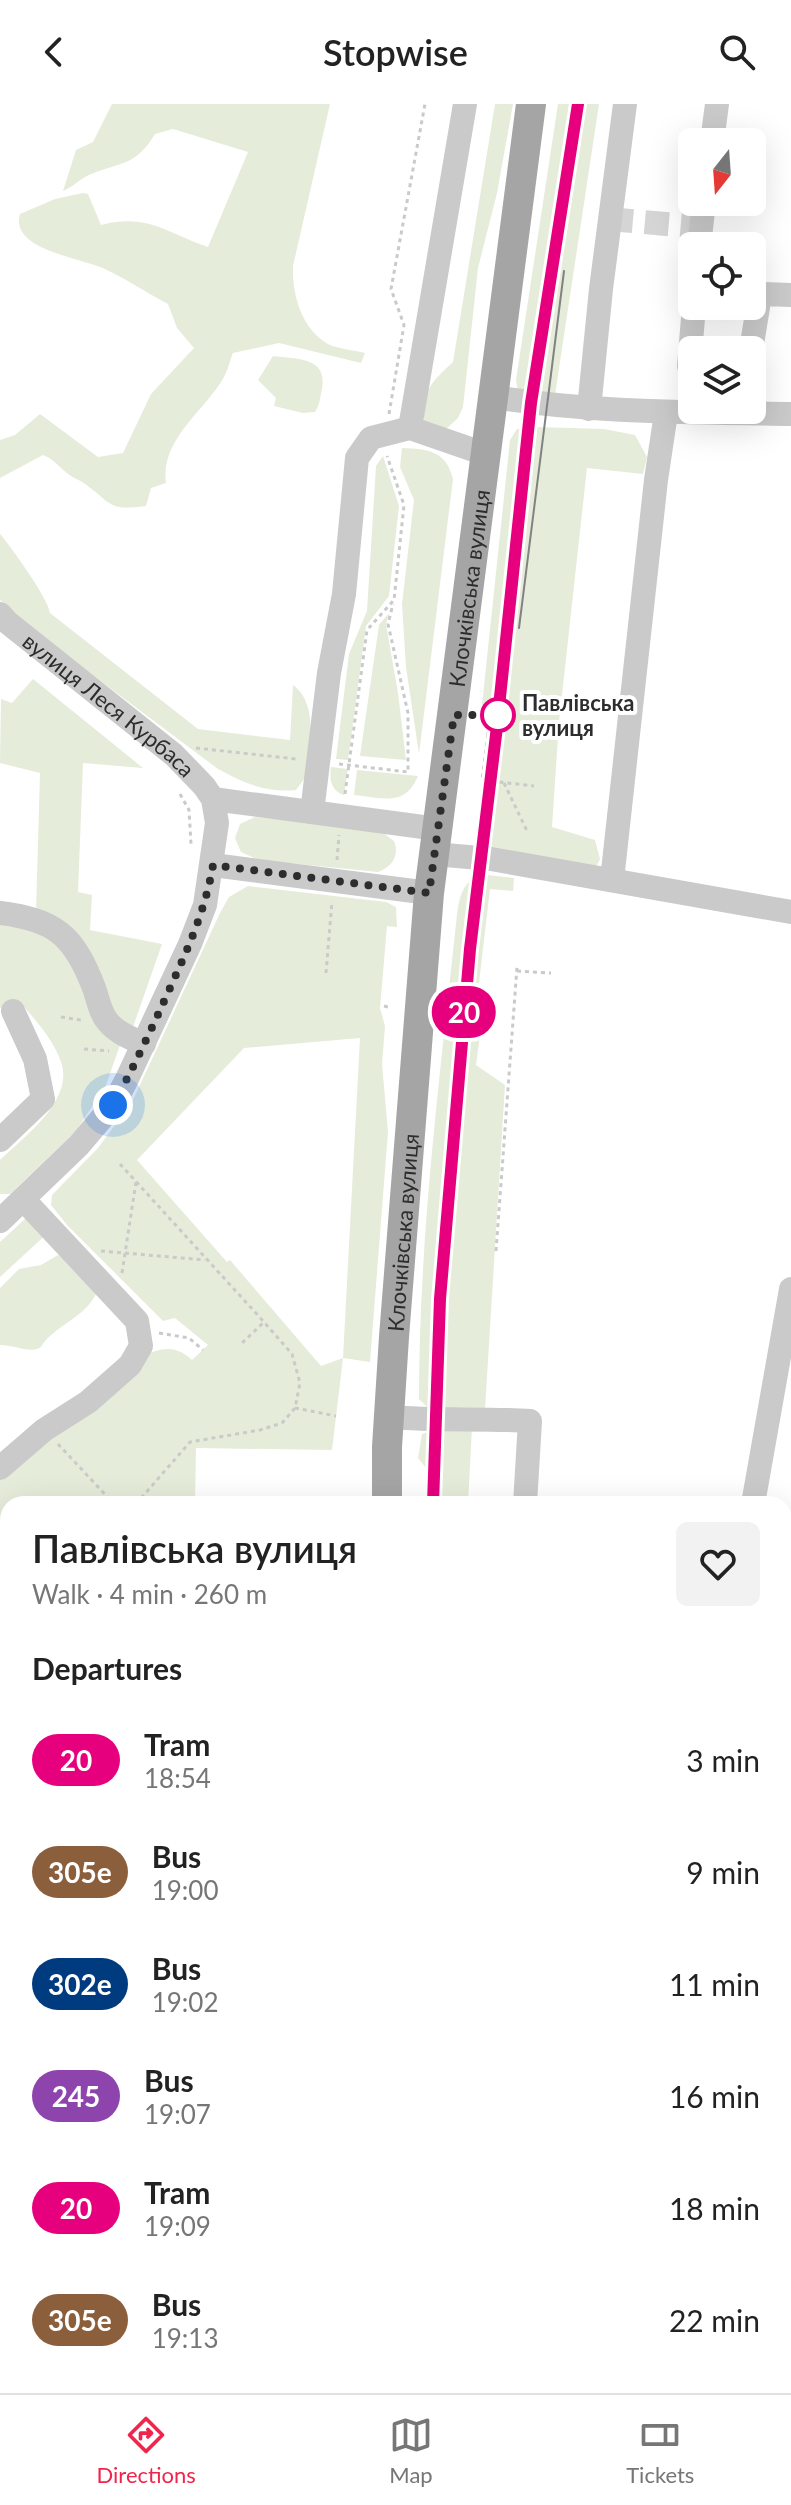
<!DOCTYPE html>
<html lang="en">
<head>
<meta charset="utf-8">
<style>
  :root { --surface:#fff; --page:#f2f2f2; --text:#222; --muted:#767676; --line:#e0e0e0; --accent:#ef254b }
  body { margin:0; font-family:Lato,sans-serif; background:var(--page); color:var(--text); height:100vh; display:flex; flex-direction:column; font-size:30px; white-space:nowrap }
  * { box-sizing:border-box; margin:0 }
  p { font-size:26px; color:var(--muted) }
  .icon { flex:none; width:44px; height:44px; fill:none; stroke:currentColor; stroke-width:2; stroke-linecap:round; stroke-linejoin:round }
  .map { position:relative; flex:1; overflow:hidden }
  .drawer { position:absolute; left:0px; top:1392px; width:792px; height:898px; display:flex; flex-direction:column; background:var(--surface); border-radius:24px 24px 0 0; box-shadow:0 8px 32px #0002 }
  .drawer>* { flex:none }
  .badge { padding:0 16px; border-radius:26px; font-size:28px; line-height:52px }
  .needle { width:52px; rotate:197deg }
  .tools { position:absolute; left:678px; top:24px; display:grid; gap:16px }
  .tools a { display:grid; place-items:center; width:88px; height:88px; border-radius:12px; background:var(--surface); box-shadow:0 8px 32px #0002; font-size:40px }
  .you { position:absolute; width:40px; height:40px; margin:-20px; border:6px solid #fff; border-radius:50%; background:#1a73e8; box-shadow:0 0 0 12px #1a73e833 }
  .map>.badge { position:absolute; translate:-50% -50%; box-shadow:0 0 0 4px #fff }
  h2 { padding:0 32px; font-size:30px; line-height:72px }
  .round { display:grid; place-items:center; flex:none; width:84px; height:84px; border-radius:12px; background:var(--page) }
  .head { display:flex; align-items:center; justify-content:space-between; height:136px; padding:0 32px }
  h1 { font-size:38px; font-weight:600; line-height:60px }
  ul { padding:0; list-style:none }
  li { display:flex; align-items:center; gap:24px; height:112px; padding:0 32px }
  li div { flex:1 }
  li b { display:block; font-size:30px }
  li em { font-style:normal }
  li .badge { min-width:88px; font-weight:700; text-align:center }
  header { display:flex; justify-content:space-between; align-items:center; height:104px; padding:0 32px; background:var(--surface); font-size:36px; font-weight:600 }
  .tab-bar { display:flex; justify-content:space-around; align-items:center; height:112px; border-top:2px solid var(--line); background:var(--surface); font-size:22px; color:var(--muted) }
  .tab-bar a { display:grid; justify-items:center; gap:4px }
  .tab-bar .selected { color:var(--accent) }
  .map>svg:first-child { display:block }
</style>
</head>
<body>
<header><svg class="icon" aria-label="back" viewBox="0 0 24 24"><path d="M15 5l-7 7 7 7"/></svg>Stopwise<svg class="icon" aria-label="search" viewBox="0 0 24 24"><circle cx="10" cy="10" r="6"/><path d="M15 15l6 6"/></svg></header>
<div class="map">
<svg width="791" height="2289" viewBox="0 0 791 2289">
  <rect width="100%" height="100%" fill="#fff"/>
  <g fill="#e6ecda" fill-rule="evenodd">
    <path d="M112,0h218l-37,162c-1,28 8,62 35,78 10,5 26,6 37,9l-4,10 -82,-20 -46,10c-3,7 -5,17 -9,24 -19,34 -64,62 -58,106l-15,5 -5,18c-39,5 -33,-2 -61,-22 -5,-4 -12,-6 -17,-10 -9,-7 -14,-15 -25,-19l-43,23v-38l15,-5 25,-21 58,43 25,-4 28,-59 43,-46 -17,-20 -9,-24c-21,-11 -40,-24 -61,-34 -22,-12 -98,-19 -87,-56l35,-15 28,-6 5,1 13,31c48,-12 65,8 107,22l40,-95 -75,-23 -18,5c-19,32 -34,28 -64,40 -10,4 -18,13 -28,17l13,-41 17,-8z"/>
    <path d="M495,0h18l-16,89 -19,75 -15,139 -5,11 -12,11 -22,-8c-1,-31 7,-39 29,-59z"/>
    <path d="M558,0h41l-44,291 -37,-2 -2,-13z"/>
    <path d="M273,252c24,3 55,1 49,33 -2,8 -2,16 -7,23l-12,1 -29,-7 2,-8 -18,-18z"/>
    <path d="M536,323l68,2 31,6 12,22 -4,17 -56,-6 -28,254 -7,105 43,13 5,19 -3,6 -8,3 -110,-22 18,-139 -15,-2 28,-265 7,-11z"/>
    <path d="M402,344c27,1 44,3 51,31l-34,275 -13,-87 -4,-63 12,-104 -14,-33z"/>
    <path d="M383,352l16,50 -10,90 -23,30 -18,134 -12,-1 13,-105 18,-43 9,-145z"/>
    <path d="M0,430c11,13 48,64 50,79l148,116 92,11 3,-55c26,19 16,61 14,90l-11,15c-29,3 -53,-7 -78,-21l-192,-144 -26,-25z"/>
    <path d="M389,509l-3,11 12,69 8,67 -46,-4 19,-131z"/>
    <path d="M33,575l110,89 -60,-5 -5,129 14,3 -2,35 72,14 -29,83 -7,1 -20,57 -30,46 -66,63h-10v-34c23,-22 72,-58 62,-95 -7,-24 -26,-44 -41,-62l-21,5v-84l36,-11 4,-140 -40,-10 1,-64 11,4z"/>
    <path d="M331,663l17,2 -4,26c-13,-4 -15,-16 -13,-28z"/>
    <path d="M357,666l61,6c-13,31 -35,22 -64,19z"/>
    <path d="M255,713l123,12 16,12c6,14 -2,26 -16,31l-119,-12 -18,-8 -6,-14 5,-14z"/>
    <path d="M487,771l27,3 -1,13 -23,-2 -16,137 7,1 -5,38 29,20 -20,324h-56l-10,-10c0,-162 21,-324 38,-485 3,-21 7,-36 30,-39z"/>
    <path d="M248,782l138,16 10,5 1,20 -10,-1 -7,82 5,18 -3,38 6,68 -18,230 -27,-4 -11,92 -136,-2 -1,56h-187v83l-8,-9v-98l14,-15 128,-108c19,-10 34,-12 50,3l16,-15 -33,-27 -12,3 -96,-96 -16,-20 1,-10 46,-47 34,-46 88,-189 9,-16zM360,934l-17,320 -22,8 -91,-106 -3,2 -90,-102 107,-112z"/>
    <path d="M33,1112l18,14 -51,47v-35l25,-23z"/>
    <path d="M58,1151l23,13 18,19c-9,27 -35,34 -53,53 -5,5 -2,6 -9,9 -9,3 -25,-4 -37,-4v-57l19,-19 22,-4z"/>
    <path d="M472,1323l-4,77h-43l1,-36 -8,-10 4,-24 12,-4z"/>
    <path d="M8,1705v345l-8,-6v-309z"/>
    <path d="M0,2211l8,31v40h47l78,6 53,-5 74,2 24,-2 24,5 77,-6h50v7h-435z"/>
    <path d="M519,2282h247l-2,7h-244z"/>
  </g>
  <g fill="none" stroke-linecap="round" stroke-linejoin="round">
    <path stroke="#d5d5d5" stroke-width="24" stroke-dasharray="24 12" stroke-linecap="butt" d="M609,115l91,8"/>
    <g stroke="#cacaca" stroke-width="3" stroke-dasharray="4 4" stroke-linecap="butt">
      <path d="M389,310l15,-89 -13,-36 34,-185"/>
      <path d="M483,610l8,1 -3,19"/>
      <path d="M496,631l-8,-1 -6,46 52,6"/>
      <path d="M196,644l100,11"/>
      <path d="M339,660l69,8v-59l-20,-89 5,-20"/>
      <path d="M504,679l24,50"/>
      <path d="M180,690l9,16 2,34"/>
      <path d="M345,690l22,-164 27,-30 10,-95 -17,-49"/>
      <path d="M337,756l2,-25"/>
      <path d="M517,867l34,2"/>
      <path d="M326,869l6,-72"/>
      <path d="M384,902l4,1"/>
      <path d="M61,913l20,3"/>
      <path d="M84,945l25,2"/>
      <path d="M120,1060l144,158 -23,22"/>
      <path d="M101,1147l104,9"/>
      <path d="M496,1147l21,-284"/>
      <path d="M122,1169l14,-91"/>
      <path d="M159,1229l30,5 14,12"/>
      <path d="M295,1304l41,8"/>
      <path d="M58,1340l56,60"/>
      <path d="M136,1400l54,-62 70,-12 22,-7 13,-15 5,-25 -8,-29 -28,-32"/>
      <path d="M0,1608l5,11"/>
      <path d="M0,1624l8,-8"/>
      <path d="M0,1639l8,2"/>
      <path d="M0,1854l8,3"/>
      <path d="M395,2282v7"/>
      <path d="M291,2289l95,-7"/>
    </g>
    <g stroke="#cacaca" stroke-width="24">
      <path d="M712,38l5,-38"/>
      <path d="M699,142l5,-44"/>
      <path d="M751,246l8,-49 5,-7 27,1"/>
      <path d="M692,264l-3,-2 5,-60"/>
      <path d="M494,293c99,16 197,15 297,17"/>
      <path d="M589,305l12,-120 24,-185"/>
      <path d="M410,324l55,-324"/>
      <path id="s1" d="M0,510l7,8 167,133 30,31 9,13 4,24 -12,82 -15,39 -64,137 -13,24 -34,40 -79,76"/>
      <path d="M213,695l225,30"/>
      <path d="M312,708l17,-139 15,-79 13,-136 14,-20 39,-10 75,26"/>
      <path d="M434,750l57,5 300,53"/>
      <path d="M213,761l216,28"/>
      <path d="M612,776l44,-400 10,-67"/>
      <path d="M0,809c55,7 74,22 94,75 4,11 6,25 14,34 9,11 23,16 36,22"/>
      <path d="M0,1036l43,-41 -8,-40 -22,-48"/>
      <path d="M390,1313c47,4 93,1 140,4l-5,83"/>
      <path d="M0,1364l44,-38 44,-28 42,-37 11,-19 -4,-25 -114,-122"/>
      <path d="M753,1400l38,-215"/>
      <path d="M0,1543l8,9"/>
      <path d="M784,1550l7,1"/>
      <path d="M784,1688l7,-37"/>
      <path d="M784,1738l7,6"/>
      <path d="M784,1939l7,-53"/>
      <path d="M784,1981l7,4"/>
      <path d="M784,2087l7,2"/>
    </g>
    <g stroke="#a5a5a5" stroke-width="30">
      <path id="s2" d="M387,1400v-57l7,-110 35,-444 102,-789"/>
      <path d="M460,2282l1,7"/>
    </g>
    <g stroke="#828282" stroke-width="2">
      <path d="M519,524l45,-357"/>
      <path d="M433,1400l7,-205 30,-350 26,-214 35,-332 47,-299"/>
      <path d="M499,2282l1,7"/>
    </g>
  </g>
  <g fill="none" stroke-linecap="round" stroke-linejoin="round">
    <defs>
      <path id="line" d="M433,1400l7,-205 30,-350 26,-214 35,-332 47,-299"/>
    </defs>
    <use href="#line" stroke="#fff" stroke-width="18"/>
    <use href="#line" stroke="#e6007e" stroke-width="12"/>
    <path stroke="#2d2d2d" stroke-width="8" stroke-dasharray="0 14.4" d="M113,1001c19,-35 36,-70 52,-106 20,-44 40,-86 48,-134l216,28 25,-178h44"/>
  </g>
  <circle fill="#fff" stroke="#e6007e" stroke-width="4" cx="498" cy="611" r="16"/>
  <g text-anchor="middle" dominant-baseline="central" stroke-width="8" stroke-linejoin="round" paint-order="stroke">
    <g font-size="22" fill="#2d2d2d" stroke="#fff">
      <text stroke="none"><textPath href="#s2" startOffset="920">Клочківська вулиця</textPath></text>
      <text stroke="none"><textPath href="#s1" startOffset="142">вулиця Леся Курбаса</textPath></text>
      <text stroke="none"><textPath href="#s2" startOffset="272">Клочківська вулиця</textPath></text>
    </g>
    <g font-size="22" font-weight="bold" fill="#2d2d2d" stroke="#fff" text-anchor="start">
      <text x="522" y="598">Павлівська<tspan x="522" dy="25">вулиця</tspan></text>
    </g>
  </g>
</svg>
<div class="tools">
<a><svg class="needle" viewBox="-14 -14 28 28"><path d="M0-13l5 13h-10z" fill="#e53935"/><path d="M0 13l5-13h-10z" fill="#767676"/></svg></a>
<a><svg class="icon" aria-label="locate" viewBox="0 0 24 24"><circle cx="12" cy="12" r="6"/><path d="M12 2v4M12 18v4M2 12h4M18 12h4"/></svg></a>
<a><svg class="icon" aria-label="layers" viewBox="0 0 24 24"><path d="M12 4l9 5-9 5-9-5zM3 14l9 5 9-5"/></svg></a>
</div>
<div class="you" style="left:113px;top:1001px"></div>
<b class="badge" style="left:464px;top:908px;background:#e6007e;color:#fff">20</b>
<section class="drawer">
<div class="head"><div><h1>Павлівська вулиця</h1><p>Walk · 4 min · 260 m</p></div><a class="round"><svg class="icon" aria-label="heart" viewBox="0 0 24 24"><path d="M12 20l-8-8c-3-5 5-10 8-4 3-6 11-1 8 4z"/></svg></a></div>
<h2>Departures</h2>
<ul>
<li><span class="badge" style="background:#e6007e;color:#fff">20</span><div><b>Tram</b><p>18:54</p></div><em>3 min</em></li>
<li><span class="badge" style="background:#8b5e3c;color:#fff">305e</span><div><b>Bus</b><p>19:00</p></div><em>9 min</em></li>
<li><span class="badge" style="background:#003b80;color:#fff">302е</span><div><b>Bus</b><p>19:02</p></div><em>11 min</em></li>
<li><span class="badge" style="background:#8e44ad;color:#fff">245</span><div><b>Bus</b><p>19:07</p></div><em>16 min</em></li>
<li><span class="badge" style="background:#e6007e;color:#fff">20</span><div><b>Tram</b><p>19:09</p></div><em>18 min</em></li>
<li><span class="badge" style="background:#8b5e3c;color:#fff">305e</span><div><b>Bus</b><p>19:13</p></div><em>22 min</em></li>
</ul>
</section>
</div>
<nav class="tab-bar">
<a class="selected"><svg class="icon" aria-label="directions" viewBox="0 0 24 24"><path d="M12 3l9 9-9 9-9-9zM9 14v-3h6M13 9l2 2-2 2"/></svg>Directions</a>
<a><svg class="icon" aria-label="map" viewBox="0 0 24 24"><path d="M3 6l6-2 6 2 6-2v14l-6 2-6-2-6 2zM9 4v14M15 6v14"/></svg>Map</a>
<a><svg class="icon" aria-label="tickets" viewBox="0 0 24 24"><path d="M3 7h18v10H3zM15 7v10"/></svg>Tickets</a>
</nav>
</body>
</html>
